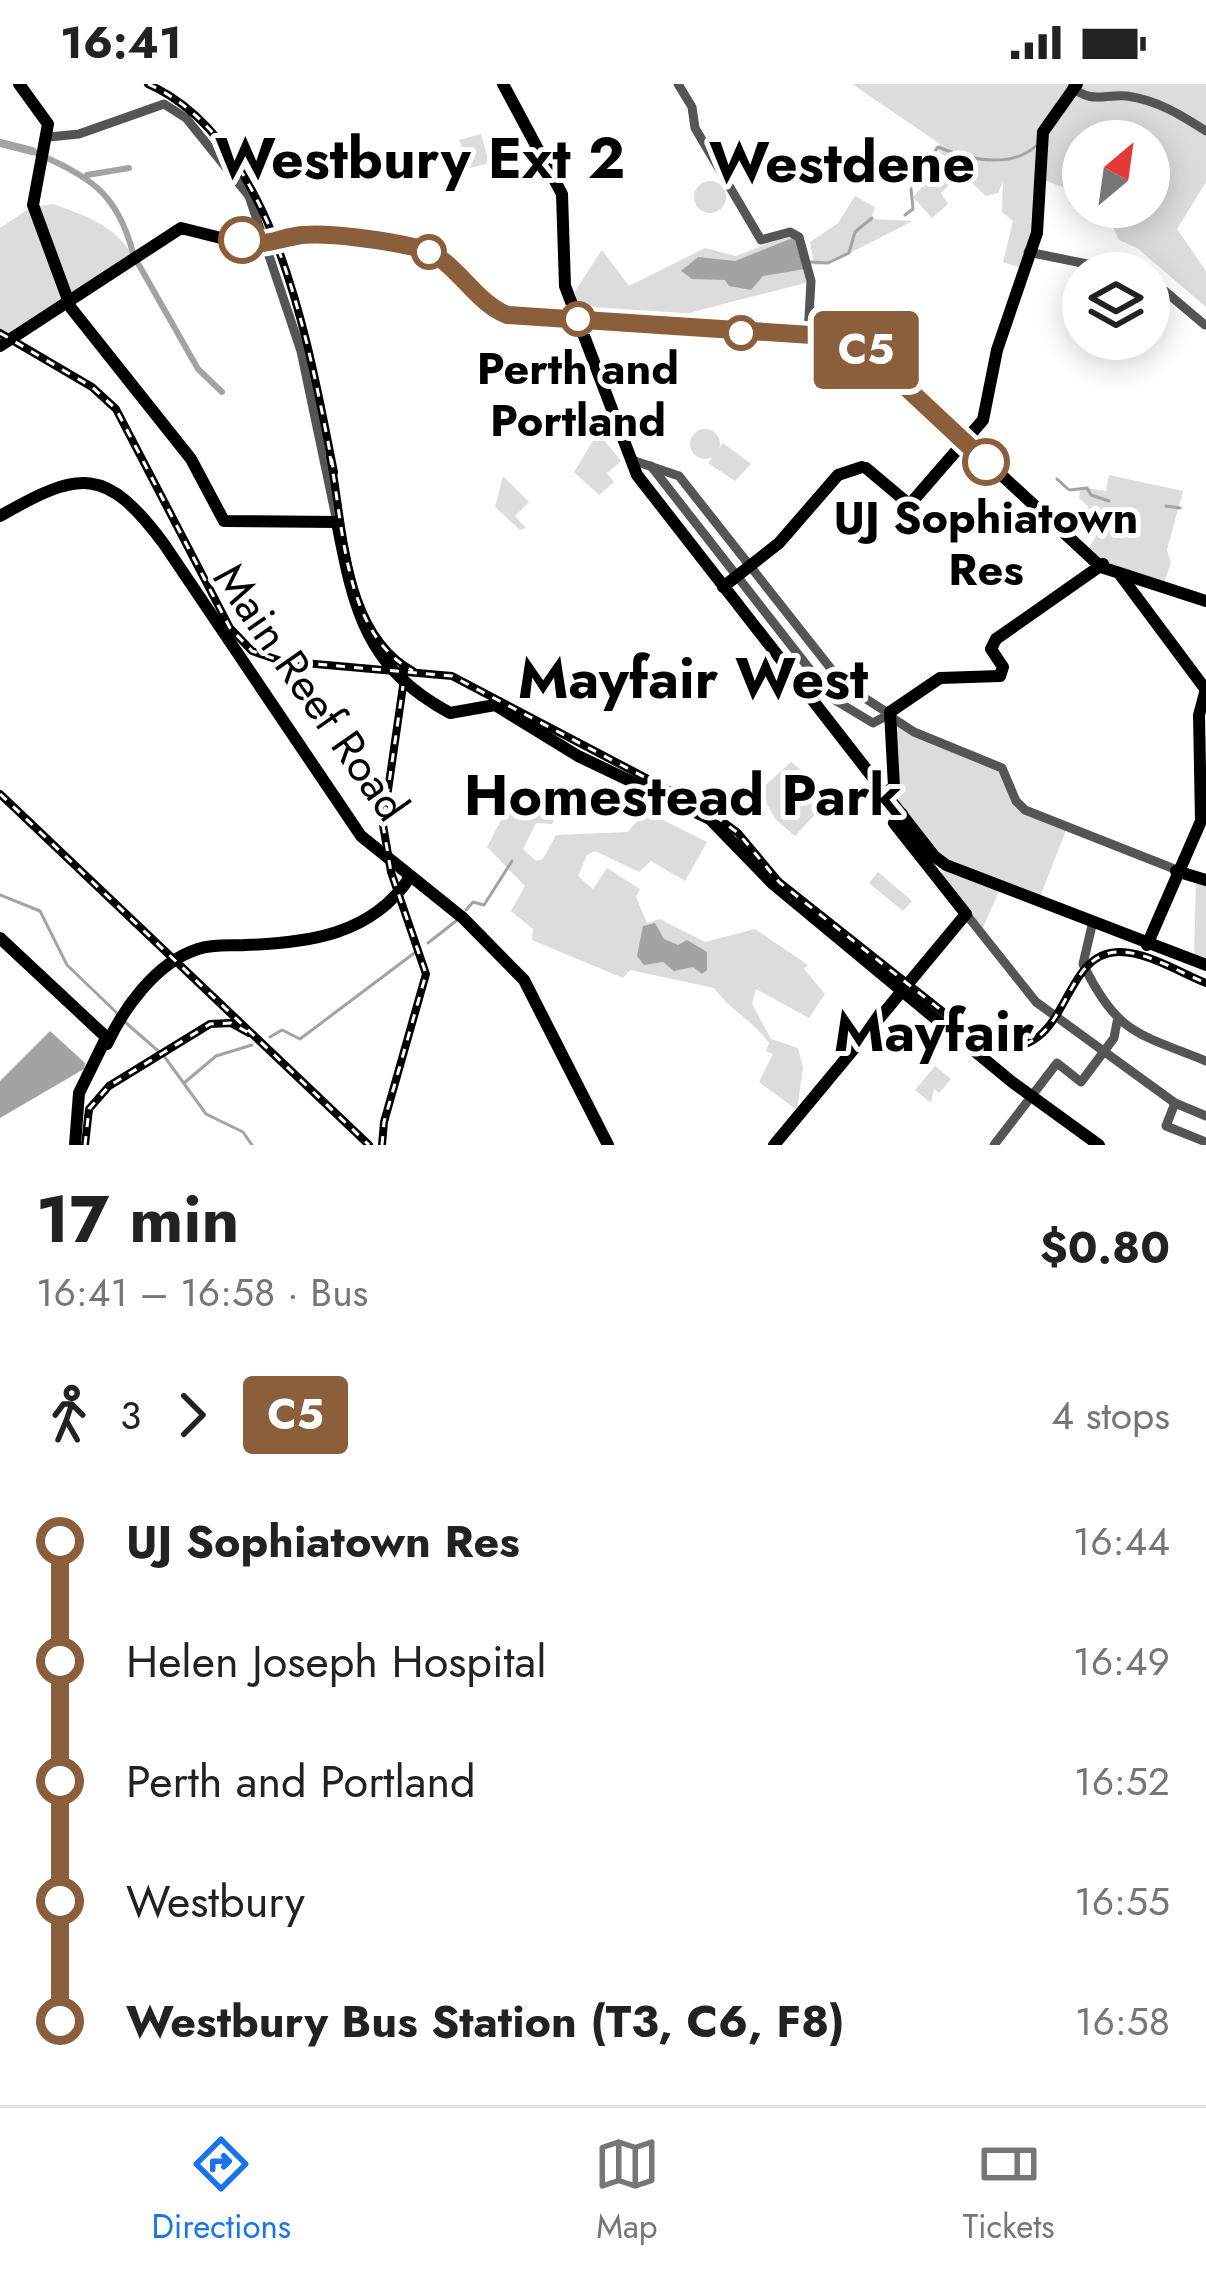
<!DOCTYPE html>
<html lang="en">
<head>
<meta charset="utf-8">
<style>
  :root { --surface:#fff; --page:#f6f6f6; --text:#222; --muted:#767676; --line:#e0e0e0; --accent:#1a73e8 }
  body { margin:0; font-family:Jost,sans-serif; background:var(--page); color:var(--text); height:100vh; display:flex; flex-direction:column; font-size:45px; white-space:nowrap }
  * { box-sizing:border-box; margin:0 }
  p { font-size:39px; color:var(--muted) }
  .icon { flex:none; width:66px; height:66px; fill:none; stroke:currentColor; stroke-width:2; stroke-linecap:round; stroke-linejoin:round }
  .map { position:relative; height:1061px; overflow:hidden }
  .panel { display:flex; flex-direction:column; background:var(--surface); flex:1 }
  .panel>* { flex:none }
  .badge { padding:0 24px; border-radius:9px; font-size:42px; line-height:78px }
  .needle { width:78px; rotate:29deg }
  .controls { position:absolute; left:1062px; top:36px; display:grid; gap:24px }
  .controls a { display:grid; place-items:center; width:108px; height:108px; border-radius:50%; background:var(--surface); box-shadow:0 6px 30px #0003; font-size:60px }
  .map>.badge { position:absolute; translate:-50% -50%; box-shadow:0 0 0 6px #fff }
  .legs { display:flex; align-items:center; gap:18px; height:132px; padding:0 36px; font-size:39px }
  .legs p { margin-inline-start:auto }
  .summary { display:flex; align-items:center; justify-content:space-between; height:204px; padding:0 36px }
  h1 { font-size:66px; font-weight:700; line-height:90px }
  ul { padding:0 36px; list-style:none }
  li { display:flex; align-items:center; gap:42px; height:120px; font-size:45px }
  li i { display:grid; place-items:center; width:18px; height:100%; margin:0 15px; background:currentColor }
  li i::after { content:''; width:30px; height:30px; margin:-15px; border:9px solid; border-radius:50%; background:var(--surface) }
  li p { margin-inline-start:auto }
  li:first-child i { background:linear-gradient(#0000 50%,currentColor 0) }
  li:last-child i { background:linear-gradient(currentColor 50%,#0000 0) }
  .status { display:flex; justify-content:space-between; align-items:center; height:84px; padding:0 60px; background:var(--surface); direction:ltr }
  .status svg { height:33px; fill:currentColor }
  .menu { display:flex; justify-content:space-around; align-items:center; height:168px; border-top:3px solid var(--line); background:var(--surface); font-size:33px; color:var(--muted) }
  .menu a { display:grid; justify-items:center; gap:6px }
  .menu .active { color:var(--accent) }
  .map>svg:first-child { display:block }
</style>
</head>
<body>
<div class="status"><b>16:41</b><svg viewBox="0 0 49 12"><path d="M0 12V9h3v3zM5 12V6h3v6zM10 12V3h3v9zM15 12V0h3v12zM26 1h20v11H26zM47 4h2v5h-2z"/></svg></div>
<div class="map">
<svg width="1206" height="1061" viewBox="0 0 1206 1061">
  <rect width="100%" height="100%" fill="#fff"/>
  <g fill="#dcdcdc">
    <path d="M852,0h220l-28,38 -10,108 -13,38 -18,-6 10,-41 -11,-9 1,-30 -5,11 -12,3 -13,-12 3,-17 -15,6 -23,-23 2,-6z"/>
    <path d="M1080,0h126v98l-29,47 29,42v36l-69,-59 -18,-8 -15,-33h45v-66h-66v54l-42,-16 4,-49 28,-38 20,9 33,-3 42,10c-26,-10 -76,-11 -91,-20z"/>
    <path d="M481,50l8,29 -19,5 -11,-28z"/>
    <path d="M933,73l26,18 -18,18 7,11 -16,14 -19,-21 11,-12 -7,-8z"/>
    <circle cx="710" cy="113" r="16"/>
    <path d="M855,112l20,11 -4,12 42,2 -85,43 -14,1 -4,-23 28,-19z"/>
    <path d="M53,120c33,12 59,20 79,50l-124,81 -8,-5v-102l30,-20z"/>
    <path d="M789,151l7,1 13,46 -151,39 -82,-18 -1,-12 27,-41 27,36 76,-38 31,8z"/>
    <circle cx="705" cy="360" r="15"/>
    <path d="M604,356l17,21 -14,12 7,9 -15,13 -25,-23 19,-31z"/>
    <path d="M723,359l28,21 -16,17 -27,-18z"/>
    <path d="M1109,391l74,16 -16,59 4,13 -7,20 -58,-21 -17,-14 10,-17 -16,-17 5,-8 -9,-8 2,-11 25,4z"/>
    <path d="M503,392l26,26 -14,14 11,12 -6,2 -25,-23z"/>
    <path d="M897,640l100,45 16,31 53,30 -26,67 -93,-33 -55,-66v-72z"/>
    <path d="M791,678l14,11 19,32 -29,31 -19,-16 -17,-29z"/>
    <path d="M510,719l44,17 -2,4 -16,-1 -13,26 13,12 7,-2 13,-24 72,-3 17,-21 62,31 -22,39 -34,-20 -12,11 -44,-21 -8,4 -9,21 15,13 14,-21 33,21 -4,8 11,26 13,-4 45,23 50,-13 53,36 -4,4 21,25 -16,24 -53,-29 -4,15 19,35 27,9 5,20 -6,42 -38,-28 14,-28 -7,-3 3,-8c-17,-23 -39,-33 -55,-55l-84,-18 -7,8 -91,-38 1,-11 -22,-18 14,-25 -38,-39z"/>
    <path d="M946,784l53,23 -17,39 -41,-51z"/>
    <path d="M878,788l34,29 -9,10 -34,-28z"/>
    <path d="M1196,797l10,3v78l-12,-5z"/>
    <path d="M935,982l16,13 -12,14 -5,-4 -3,14 -16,-13z"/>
  </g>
  <g fill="#a3a3a3">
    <path d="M795,153l10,32 -42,7 -12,14 -22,-4 -4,-6 -33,-1 -11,-8 17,-14 37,4z"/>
    <path d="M655,839l9,16 14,6 9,-5 20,12v18l-5,4 -9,-7 -19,4 -11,-9 -19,3 -7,-9 6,-30z"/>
    <path d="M50,947l35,32 -1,6 -84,49v-37z"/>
  </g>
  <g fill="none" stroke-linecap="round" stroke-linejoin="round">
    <g stroke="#a3a3a3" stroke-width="3">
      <path d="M912,99l26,-36c30,12 71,23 98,-1"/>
      <path d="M912,102v-1"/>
      <path d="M905,131l8,-6 -2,-20"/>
      <path d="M811,178l17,1 21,-10 6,-21 17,-14"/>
      <path d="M1057,395l11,10"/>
      <path d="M1070,406l17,-2 4,7 18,6"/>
      <path d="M1166,422l14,2"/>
      <path d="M0,811l40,16 27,54 52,50"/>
      <path d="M466,826l7,-8 11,3 28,-44"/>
      <path d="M428,859l28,-22"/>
      <path d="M125,938l39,34 42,58 37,18 9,13"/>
      <path d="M270,953l12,-7 18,9 117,-88"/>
      <path d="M184,999l32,-27 36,-11"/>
    </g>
    <g stroke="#a3a3a3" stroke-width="6">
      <path d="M32,67c56,26 84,38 101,102"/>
      <path d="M87,91l42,-7"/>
      <path d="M135,174l63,111 24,23"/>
    </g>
    <path stroke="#a3a3a3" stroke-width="8" d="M0,59l32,8"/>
    <g stroke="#555" stroke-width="9">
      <path d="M678,0l14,23 3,21 66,112 29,-8 9,5 12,44 -3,54"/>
      <path d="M1072,3c19,17 32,7 55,9 30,4 54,19 79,35"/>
      <path d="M49,53l30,-3 85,-30 22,14 63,78 52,155 36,171"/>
      <path d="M1028,168l84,17"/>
      <path d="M1149,194l23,19"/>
      <path d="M1173,214l32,27"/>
      <path d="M632,376l47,16 164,208 48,31"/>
      <path d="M651,382l182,233 40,24 15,-8 26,17 88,36 14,33 9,9 152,60"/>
      <path d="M966,830l70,88 139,101 31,13"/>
      <path d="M1093,837l-10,43c34,70 54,69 123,97"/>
      <path d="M1175,1019l-9,23 40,16"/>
      <path d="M994,1061l63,-82 24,19 33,-44 3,-16"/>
    </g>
    <g stroke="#000" stroke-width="12">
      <path d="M19,0l29,40 -15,81 38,103 120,151 33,62 113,1c17,88 29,146 113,191l45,-8 83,51 132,63 63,65 239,198 87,63"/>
      <path d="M503,0l59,110 3,92 72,189 297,381 12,9 260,100"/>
      <path d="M0,262l181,-118 84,21 35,-11 110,12 34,16 36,37 27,15 334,19 24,12 236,218 105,34"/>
      <path d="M866,384l44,37 4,-5"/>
      <path d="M911,419l72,-83 14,-70 40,-117 6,-101 34,-48"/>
      <path d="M0,432c80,-46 106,-50 164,28l197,292 102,82 61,62 84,165"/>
      <path d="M1121,492l85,114"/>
      <path d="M723,503l56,-44 59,-68 24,-8"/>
      <path d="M996,555l107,-75"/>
      <path d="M884,710l10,-7 -4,-75 50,-34 60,-2 3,-9 -12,-18 5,-10"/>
      <path d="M1176,787l30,9"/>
      <path d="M0,854l106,99"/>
      <path d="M1147,861l54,-124 -2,-106 7,-26"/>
      <path d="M108,952l-1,8c15,-32 47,-81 91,-95 15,-5 32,-3 47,-4 63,-2 127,-10 165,-68"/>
      <path d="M75,1061l4,-52 25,-51"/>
      <path d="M774,1061l192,-231 -72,-91 8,-9"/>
    </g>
    <defs>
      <g id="rail">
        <path d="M148,0c129,58 161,265 186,388"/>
        <path d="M0,249l92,54 24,22 114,219 22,23 29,10 171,15 255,134 31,23 41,49 206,163c88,21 71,-91 133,-93 28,-1 63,21 88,31"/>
        <path d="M330,372c14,70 13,177 83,215"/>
        <path d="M0,710l369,351"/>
        <path d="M85,1061l4,-36 20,-23 101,-62 21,-1 18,10"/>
        <path d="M382,1061l2,-23 42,-148 -35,-102 -8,-47 20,-139"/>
      </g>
    </defs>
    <use href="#rail" stroke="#000" stroke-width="8"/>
    <use href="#rail" stroke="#fff" stroke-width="3" stroke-dasharray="9" stroke-linecap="butt"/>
  </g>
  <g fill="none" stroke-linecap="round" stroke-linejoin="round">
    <defs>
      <path id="line-1" d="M242,156c24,7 30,0 54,-4 28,-5 93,5 122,12 38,10 53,52 89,67l335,22 21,10 123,115"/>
    </defs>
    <use href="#line-1" stroke="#fff" stroke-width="27"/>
    <use href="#line-1" stroke="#8b5e3c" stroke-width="18"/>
  </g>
  <g fill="#fff" stroke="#8b5e3c" stroke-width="6">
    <circle cx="242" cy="156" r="21"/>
    <circle cx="429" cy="168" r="15"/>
    <circle cx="578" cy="235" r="15"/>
    <circle cx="741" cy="249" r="15"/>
    <circle cx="986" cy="378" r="21"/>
  </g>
  <g text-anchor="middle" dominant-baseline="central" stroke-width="10" stroke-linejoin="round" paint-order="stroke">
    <g font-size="45" font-weight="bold" fill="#000" stroke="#fff">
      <text x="578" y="284">Perth and<tspan x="578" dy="52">Portland</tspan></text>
      <text x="986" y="433">UJ Sophiatown<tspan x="986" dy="52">Res</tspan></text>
    </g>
    <g font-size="45" fill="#000" stroke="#fff">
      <text transform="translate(311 608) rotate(55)">Main Reef Road</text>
    </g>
    <g font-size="57" font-weight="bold" fill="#000" stroke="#fff">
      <text x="420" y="74">Westbury Ext 2</text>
      <text x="842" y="78">Westdene</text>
      <text x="693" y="594">Mayfair West</text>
      <text x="683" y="711">Homestead Park</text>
      <text x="934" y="947">Mayfair</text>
    </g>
  </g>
</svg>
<div class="controls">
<a><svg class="needle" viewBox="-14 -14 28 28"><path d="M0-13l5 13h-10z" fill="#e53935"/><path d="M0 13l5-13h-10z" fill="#767676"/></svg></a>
<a><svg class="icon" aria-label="layers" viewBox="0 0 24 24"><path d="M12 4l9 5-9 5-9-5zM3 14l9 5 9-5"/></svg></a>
</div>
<b class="badge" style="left:866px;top:266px;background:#8b5e3c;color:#fff">C5</b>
</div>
<section class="panel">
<div class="summary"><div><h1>17 min</h1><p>16:41 – 16:58 · Bus</p></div><b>$0.80</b></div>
<div class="legs"><svg class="icon" aria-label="walk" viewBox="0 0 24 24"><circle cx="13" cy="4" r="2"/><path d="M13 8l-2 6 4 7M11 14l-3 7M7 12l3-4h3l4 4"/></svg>3<svg class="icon" aria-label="forward" viewBox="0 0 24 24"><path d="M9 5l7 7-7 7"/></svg><b class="badge" style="background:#8b5e3c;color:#fff">C5</b><p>4 stops</p></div>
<ul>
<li><i style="color:#8b5e3c"></i><b>UJ Sophiatown Res</b><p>16:44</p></li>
<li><i style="color:#8b5e3c"></i><span>Helen Joseph Hospital</span><p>16:49</p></li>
<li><i style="color:#8b5e3c"></i><span>Perth and Portland</span><p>16:52</p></li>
<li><i style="color:#8b5e3c"></i><span>Westbury</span><p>16:55</p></li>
<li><i style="color:#8b5e3c"></i><b>Westbury Bus Station (T3, C6, F8)</b><p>16:58</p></li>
</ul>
</section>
<nav class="menu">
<a class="active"><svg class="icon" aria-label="directions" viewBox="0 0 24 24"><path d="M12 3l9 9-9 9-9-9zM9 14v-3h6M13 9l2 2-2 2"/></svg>Directions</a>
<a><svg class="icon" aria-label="map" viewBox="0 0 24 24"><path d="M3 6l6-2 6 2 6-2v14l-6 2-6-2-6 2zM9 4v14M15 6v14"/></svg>Map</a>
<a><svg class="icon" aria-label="tickets" viewBox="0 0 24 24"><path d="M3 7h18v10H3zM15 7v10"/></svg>Tickets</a>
</nav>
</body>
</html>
